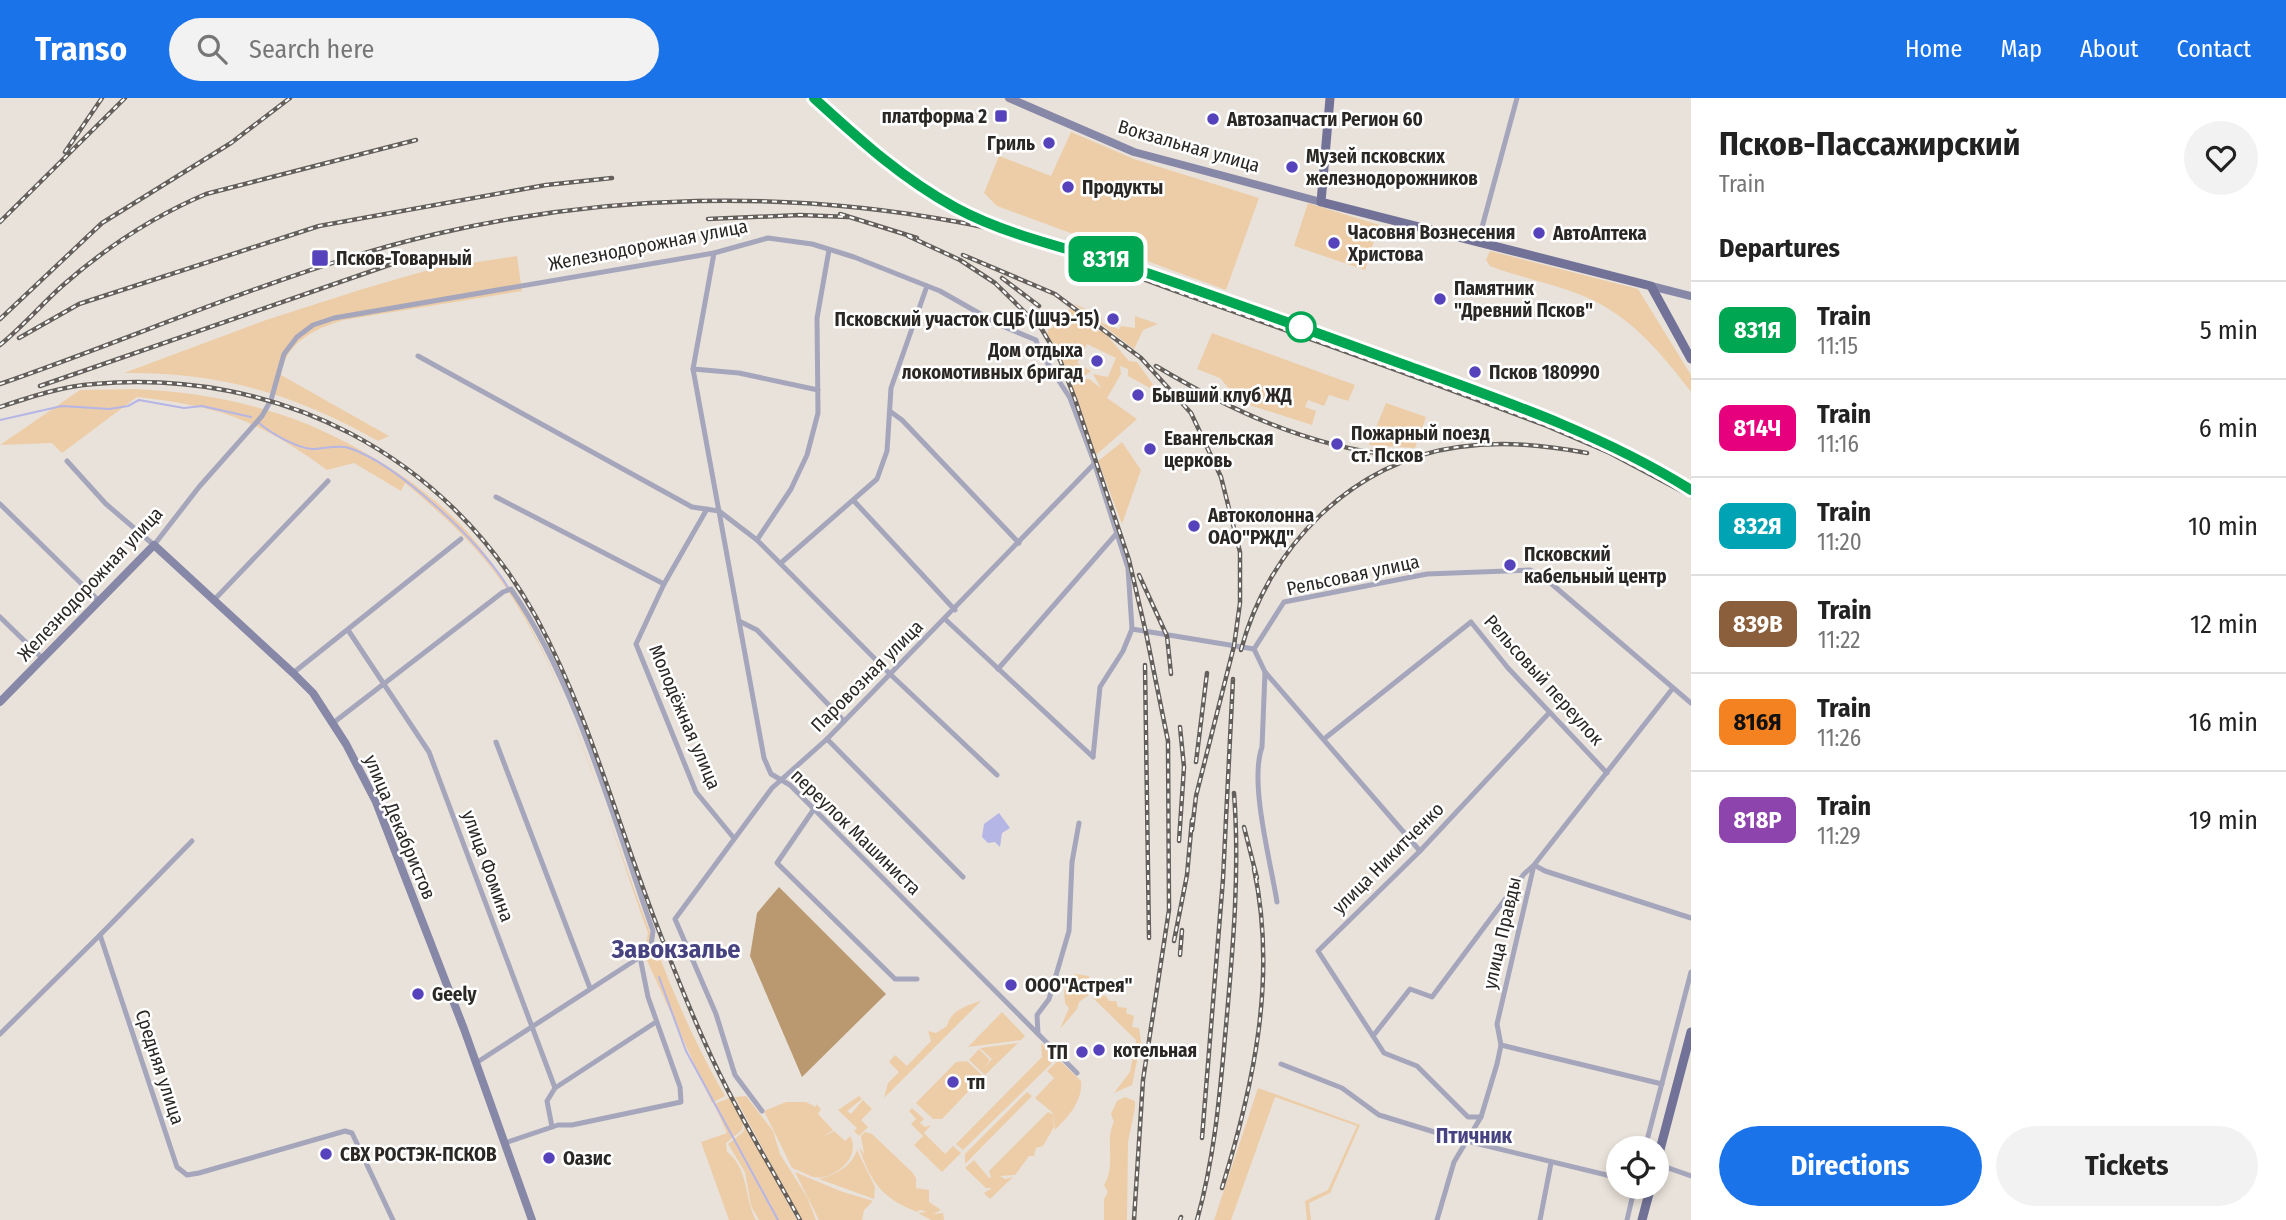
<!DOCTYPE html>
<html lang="en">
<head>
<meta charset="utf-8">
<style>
  :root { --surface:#fff; --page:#f2f2f2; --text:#222; --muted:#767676; --line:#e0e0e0; --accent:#1a73e8 }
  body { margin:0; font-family:"Fira Sans Condensed",sans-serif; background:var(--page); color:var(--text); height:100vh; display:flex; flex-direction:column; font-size:26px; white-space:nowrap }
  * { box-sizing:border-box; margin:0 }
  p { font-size:23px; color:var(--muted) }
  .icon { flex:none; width:38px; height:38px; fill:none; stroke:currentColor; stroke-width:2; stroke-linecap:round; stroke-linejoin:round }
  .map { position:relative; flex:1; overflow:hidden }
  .side { display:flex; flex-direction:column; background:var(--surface); width:595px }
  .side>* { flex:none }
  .badge { padding:0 14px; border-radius:10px; font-size:24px; line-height:46px }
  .tools { position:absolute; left:1606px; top:1038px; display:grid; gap:14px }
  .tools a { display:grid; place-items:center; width:63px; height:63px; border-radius:50%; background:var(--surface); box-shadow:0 4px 10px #0003; font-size:35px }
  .map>.badge { position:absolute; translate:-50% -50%; box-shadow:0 0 0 4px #fff }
  h2 { padding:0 28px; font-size:26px; line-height:63px }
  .round { display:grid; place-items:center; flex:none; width:74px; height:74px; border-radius:37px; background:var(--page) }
  .overview { display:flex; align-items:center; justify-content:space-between; height:119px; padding:0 28px }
  h1 { font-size:33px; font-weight:700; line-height:52px }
  .cta { display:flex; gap:14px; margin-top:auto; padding:14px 28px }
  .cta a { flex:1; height:80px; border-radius:42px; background:var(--accent); color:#fff; font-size:28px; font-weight:700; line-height:80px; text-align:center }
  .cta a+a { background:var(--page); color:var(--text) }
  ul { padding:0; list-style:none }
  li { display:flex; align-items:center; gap:21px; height:98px; padding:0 28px; border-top:2px solid var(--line) }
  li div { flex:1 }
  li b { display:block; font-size:26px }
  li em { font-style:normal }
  li .badge { min-width:77px; font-weight:700; text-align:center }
  header { display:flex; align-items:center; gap:42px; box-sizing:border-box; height:98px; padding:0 35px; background:var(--accent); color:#fff }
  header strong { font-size:33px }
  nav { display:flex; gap:38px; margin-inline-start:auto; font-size:24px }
  .search { width:490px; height:63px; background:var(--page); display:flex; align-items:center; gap:18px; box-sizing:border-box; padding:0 24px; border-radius:38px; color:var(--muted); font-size:26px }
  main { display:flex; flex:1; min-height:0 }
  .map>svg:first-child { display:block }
</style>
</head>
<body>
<header>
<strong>Transo</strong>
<div class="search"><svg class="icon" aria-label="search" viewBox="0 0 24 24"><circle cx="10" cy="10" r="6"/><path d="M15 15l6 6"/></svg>Search here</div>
<nav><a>Home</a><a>Map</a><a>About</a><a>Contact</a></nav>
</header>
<main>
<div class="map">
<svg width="1691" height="1122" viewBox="0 0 1691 1122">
  <rect width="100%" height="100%" fill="#e9e2da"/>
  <g fill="#edcda7" fill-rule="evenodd">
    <path d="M1071,34l63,27 125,39 -33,92 -229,-84 -13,-13 15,-37 52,20z"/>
    <path d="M1308,105l71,22 -14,45 -71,-24z"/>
    <path d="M1490,153l148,38 53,86v17c-24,-32 -53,-67 -89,-87 -34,-19 -75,-25 -112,-39l-4,-6z"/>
    <path d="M517,158l5,35 -178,29c-28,8 -59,22 -63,55l108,61 -11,5c-84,-47 -157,-69 -254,-68l142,-53 100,-32 66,-19z"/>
    <path d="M1073,205l29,14v6l17,6 2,-3 14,2v-12l23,8 -15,6 -9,19z"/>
    <path d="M1071,209l16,11 4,7h5l2,6h5l26,30 8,1 22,31 -31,-17v-7l-8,-3 1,8 -14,24 30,21 -41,36 -35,-95 -14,-25 1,-6 10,-4zM1087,246l29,14 -8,19 -15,-3 8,14 -12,-9 -9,1 11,-9 -14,-8z"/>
    <path d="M1212,235l143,52 -7,16 -19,-6 -5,11 -16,-6 -3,7 11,4 -4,14 -72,-23 -20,-24 -23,-9z"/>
    <path d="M136,291c81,4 155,21 226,62 40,22 78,50 108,84 56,66 90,149 119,229 42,111 76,229 136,332l-13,7 -68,-149 4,-21c-41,-113 -84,-274 -159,-368 -24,-30 -54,-57 -84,-82l-4,8 -47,-28 -27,7c-67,-49 -107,-64 -190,-73l-75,56 -10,-10 -52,2 80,-55z"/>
    <path d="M1386,305l40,14 -11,31 -46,-3z"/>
    <path d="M1122,344l19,28 -19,54 -24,-63z"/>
    <path d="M1075,876l14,2 1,18 -11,8 -2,7 -17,20 9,-21 -4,-5 -1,-12 7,-6 2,5 5,1 -4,-9 -5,-2z"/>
    <path d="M1099,897l7,1 3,5h7l2,6 9,1 -1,5 8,3 -2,11 7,1 2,14 -9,43 -18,8 16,-21 6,-32 -43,-42z"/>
    <path d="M981,903l-97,97 4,-15 11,-11 -10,-10 6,-7 12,11 24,-25 -3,-10 8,2 11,-7c3,-15 20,-21 34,-25z"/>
    <path d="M1002,914l23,24 -4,4 -53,7z"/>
    <path d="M1018,945l-33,32 -16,-15 10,-11 11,11 -7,9 9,-10 -12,-11z"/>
    <path d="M1041,945l10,10v11l-88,86 -7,-6 86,-87z"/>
    <path d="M1059,962l22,21c2,20 -13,36 -26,49l-2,-17 -18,-15 19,-20 -7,-7z"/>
    <path d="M967,963l16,15 -41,43h-9l-17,-16 40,-41z"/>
    <path d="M1258,990l102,37 -30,68 -21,10 2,17h-4l-2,-19 23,-11 29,-64 -82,-29 -44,123h-17z"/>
    <path d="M1027,994l5,4 -67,68v-10z"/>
    <path d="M746,998l27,35 7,23 27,43 9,23h-15l-66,-123z"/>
    <path d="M859,998l3,3 -15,12 4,3 12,-14 9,9 -11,11 7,7 -9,9 -5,-5 3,-3 -19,-18z"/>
    <path d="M732,999l12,23 -2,10 -16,13 1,9c22,16 17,47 29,68h-27l-28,-78 26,-9 -13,-29z"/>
    <path d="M1125,999l10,4v7l-7,34 -1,78h-23v-21l4,-7 -4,-7c13,-20 0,-46 10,-63l-3,-8 6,-13z"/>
    <path d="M786,1004h20l10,5v-3l5,5 -3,5 15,16 -10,7 11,-6 11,10 5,-5c12,20 -15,45 -37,41 -6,-2 -14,-7 -21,-9l-28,-57z"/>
    <path d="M912,1010l12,11 -4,4 5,4 6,-2 -7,8 21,21 8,-8 8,7 -19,19 -28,-27 9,-9 -12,-12 5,-5 -7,-8z"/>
    <path d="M1048,1014l5,2 1,13 -11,19 -7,2 -2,8h-5l-14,19 -15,1 5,3 8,-2 -23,22 -6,-6 8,-5h-6l-21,-20 9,-8 15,18 2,-1 -2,-6z"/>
    <path d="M746,1026l51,96h-38l-8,-14 -6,-34 -17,-28 15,-12z"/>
    <path d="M865,1034l7,2 40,38 4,6v10l13,2v12l12,8 -8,4 10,-1 1,7h-13l-13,-7 9,-1 -7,-2 -3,2c-35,-14 -46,-29 -58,-65l5,7 -3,-18z"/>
    <path d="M857,1052l18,37 -1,12 -55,-20c18,-5 32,-12 38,-29z"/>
    <path d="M795,1074l45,19 33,10 -9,9 -2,10h-43z"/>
  </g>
  <path fill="#ba9970" d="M779,789l107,107 -84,83 -52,-121 7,-43z"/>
  <path fill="#b5b5e6" d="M999,715l11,15 -8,5 -2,14 -5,-5 -7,1 -6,-6 2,-13z"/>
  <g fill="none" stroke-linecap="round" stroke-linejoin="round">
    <g stroke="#b5b5e6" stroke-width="2">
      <path d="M0,322l62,-14 47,3 19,-3 11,-6 45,8 18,-2 49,11"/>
      <path d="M259,325c12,10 37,25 53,26 12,0 26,-5 37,-1 49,16 134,96 160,141"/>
      <path d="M659,879l27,74 92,169"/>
    </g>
    <g stroke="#a5a6bb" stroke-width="5">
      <path d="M1478,144l39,-144"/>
      <path d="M714,155l-21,116 71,389 7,16 19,11 287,288"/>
      <path d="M418,258l274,151 27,4 38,29 133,134 107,101"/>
      <path d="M693,271l46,4 79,17"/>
      <path d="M891,314l11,8 117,123"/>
      <path d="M67,363l39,43 48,41 45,-58 63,-71 9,-16 13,-46 13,-17 16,-12 21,-7 380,-65 54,-15 44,6 42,13 86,34 60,34 36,15 3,10 31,48 23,61 35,109 4,61 122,20"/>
      <path d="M496,399l168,87 -28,60 60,148 37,45"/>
      <path d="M854,403l101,109"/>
      <path d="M0,406l98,96"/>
      <path d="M757,442l34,-51 16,-34 11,-42 -1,-95 12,-68"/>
      <path d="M782,464l95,-83 10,-28 4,-63 36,-102"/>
      <path d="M664,486l43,-75"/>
      <path d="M214,502l114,-119"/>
      <path d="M0,519l42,41"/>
      <path d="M946,522l147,137"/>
      <path d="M739,523l18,9 87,91"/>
      <path d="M348,532l81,122 126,336"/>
      <path d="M998,571l119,-136"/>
      <path d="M1265,574l155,179"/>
      <path d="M293,575l168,-134"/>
      <path d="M333,625l170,-131 8,-3c66,95 103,233 142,342l-2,15 -11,11 -164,106"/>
      <path d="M827,641l136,138"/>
      <path d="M1324,641l147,-117 37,46 99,105"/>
      <path d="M496,644l94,246"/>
      <path d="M1093,659l7,-70 23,-36 9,-22"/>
      <path d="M814,711l-37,54 118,116h22"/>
      <path d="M1277,804c-6,-39 -28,-119 -15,-155l3,-75 -11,-23 30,-47 143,-28 103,-4 17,10 144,123"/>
      <path d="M100,837l92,-94"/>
      <path d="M0,936l100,-99 77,232 10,8 12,-2 146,-42 7,2 41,87"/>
      <path d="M1038,936l-1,-19 12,-16 20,-68 3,-69 7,-39"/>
      <path d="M1373,938l37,-47 22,8 92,-123 10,-9 11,6 146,47"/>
      <path d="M1501,947l161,39"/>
      <path d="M1281,966l61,24 37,27 75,23 165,40"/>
      <path d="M762,1013l-27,-36 -19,-61 -41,-95 97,-131 55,-49 267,-275"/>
      <path d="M1481,1019h-13l-51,-51 -33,-13 -66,-102 102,-100 129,-138"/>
      <path d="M552,1029l-5,-26 8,-13 101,-66"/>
      <path d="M505,1045l53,-18h14l109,-23 -1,-15 -32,-90 -8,-40"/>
      <path d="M1645,1050l46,-176"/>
      <path d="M1657,1066l34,12"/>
      <path d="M1437,1122l17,-58 27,-45 16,-53 4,-19 -4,-21 37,-159 139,-177"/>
      <path d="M1540,1122l11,-57"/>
      <path d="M1627,1122l8,-34"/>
    </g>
    <g stroke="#8787a7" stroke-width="8">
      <path d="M1009,0l125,54 187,50"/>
      <path d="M1651,188l40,10"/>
      <path d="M0,604l154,-157 139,128 20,20 33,51 30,58 88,227 68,191"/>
    </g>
    <g stroke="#727298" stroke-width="9">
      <path d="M1330,0l-9,104 330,84 40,73"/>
      <path d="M1657,1063l34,-129"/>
      <path d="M1642,1122l9,-34"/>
    </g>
    <defs>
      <g id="rail">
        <path d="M814,0c54,49 104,95 173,122"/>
        <path d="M65,54l37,-54"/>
        <path d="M840,116l77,24"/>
        <path d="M708,121l92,-4 48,2"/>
        <path d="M0,124l125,-124"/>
        <path d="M908,138l52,24 35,23 46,45 19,32 15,39 54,161 17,73 22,108 1,169 -26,170 -9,140"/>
        <path d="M963,157l92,39 86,64 50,55 30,64 19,75v51l-6,43 -38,150 -4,34"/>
        <path d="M1002,180l37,28"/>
        <path d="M0,221l102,-96 129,-80 59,-45"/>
        <path d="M19,240l60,-34 240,-78 227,-41 66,-7"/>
        <path d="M0,247c22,-18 41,-40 62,-59 42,-37 92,-70 144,-92l210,-54"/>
        <path d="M1156,268c72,43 151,80 235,89"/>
        <path d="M0,286c145,-50 287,-115 436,-150 171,-40 350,-44 522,-12 79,14 156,47 231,74 120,42 239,85 358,130l63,27 81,43"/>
        <path d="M40,288l352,-122"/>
        <path d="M0,309c30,-10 63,-21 94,-23 184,-16 352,70 442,233 55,101 83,213 125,319 14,36 28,72 44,107 27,61 63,119 95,177"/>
        <path d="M1139,477l28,61 4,38"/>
        <path d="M1241,552c27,-102 111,-189 218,-203 44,-6 85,-2 128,6"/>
        <path d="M1145,567l4,273"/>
        <path d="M1196,664l11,-89"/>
        <path d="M1244,729l13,51"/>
        <path d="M1179,743l5,-74 -4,-40"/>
        <path d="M1174,843l13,-66 5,-55"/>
        <path d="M1180,857l2,-25"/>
        <path d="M1202,1040l21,-259 10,-200"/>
        <path d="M1222,1090c32,-104 55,-211 32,-319"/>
        <path d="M1180,1122l1,-3"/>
        <path d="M1197,1122c18,-64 23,-128 29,-194 7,-78 14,-155 8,-233"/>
      </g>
    </defs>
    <use href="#rail" stroke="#645f5b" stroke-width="4.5"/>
    <use href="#rail" stroke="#fff" stroke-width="2" stroke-dasharray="5" stroke-linecap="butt"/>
  </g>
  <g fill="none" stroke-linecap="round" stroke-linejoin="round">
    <defs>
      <path id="line" d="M814,0c45,41 87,80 142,110 56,30 124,43 185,63 89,30 176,62 264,94 97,35 199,70 286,125"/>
    </defs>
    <use href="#line" stroke="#fff" stroke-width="16"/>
    <use href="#line" stroke="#00a651" stroke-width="10"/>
  </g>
  <g fill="#5643bb" stroke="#fff" stroke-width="2.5">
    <rect x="994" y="11" width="14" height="14" rx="3.5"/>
    <circle cx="1213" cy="21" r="7"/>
    <circle cx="1049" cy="45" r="7"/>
    <circle cx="1292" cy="69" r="7"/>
    <circle cx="1068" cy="89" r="7"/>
    <circle cx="1539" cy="135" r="7"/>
    <circle cx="1334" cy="145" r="7"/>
    <rect x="311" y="151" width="18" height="18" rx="3.5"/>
    <circle cx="1440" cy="201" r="7"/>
    <circle cx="1113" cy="221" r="7"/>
    <circle cx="1097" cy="263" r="7"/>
    <circle cx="1475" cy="274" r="7"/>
    <circle cx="1138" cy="297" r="7"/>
    <circle cx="1337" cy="346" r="7"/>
    <circle cx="1150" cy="351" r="7"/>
    <circle cx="1194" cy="428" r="7"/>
    <circle cx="1510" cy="467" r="7"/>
    <circle cx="1011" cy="887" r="7"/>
    <circle cx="418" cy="896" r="7"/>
    <circle cx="1099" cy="952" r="7"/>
    <circle cx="1082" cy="954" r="7"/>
    <circle cx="953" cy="984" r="7"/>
    <circle cx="326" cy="1056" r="7"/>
    <circle cx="549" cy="1060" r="7"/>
  </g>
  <circle fill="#fff" stroke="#00a651" stroke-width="3.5" cx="1301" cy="229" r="14"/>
  <g text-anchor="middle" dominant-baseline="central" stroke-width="5" stroke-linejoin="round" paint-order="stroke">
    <g font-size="19" font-weight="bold" fill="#2a2724" stroke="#fff" text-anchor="start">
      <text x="987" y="18" text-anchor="end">платформа 2</text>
      <text x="1227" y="21">Автозапчасти Регион 60</text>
      <text x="1035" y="45" text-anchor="end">Гриль</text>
      <text x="1306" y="58">Музей псковских<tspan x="1306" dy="22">железнодорожников</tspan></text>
      <text x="1082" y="89">Продукты</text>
      <text x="1348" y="134">Часовня Вознесения<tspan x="1348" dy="22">Христова</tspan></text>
      <text x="1553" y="135">АвтоАптека</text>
      <text x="336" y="160">Псков-Товарный</text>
      <text x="1454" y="190">Памятник<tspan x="1454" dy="22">"Древний Псков"</tspan></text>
      <text x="1099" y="221" text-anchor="end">Псковский участок СЦБ (ШЧЭ-15)</text>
      <text x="1083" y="252" text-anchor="end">Дом отдыха<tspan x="1083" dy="22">локомотивных бригад</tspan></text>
      <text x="1489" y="274">Псков 180990</text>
      <text x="1152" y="297">Бывший клуб ЖД</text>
      <text x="1351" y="335">Пожарный поезд<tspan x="1351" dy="22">ст. Псков</tspan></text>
      <text x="1164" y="340">Евангельская<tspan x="1164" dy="22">церковь</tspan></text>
      <text x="1208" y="417">Автоколонна<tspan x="1208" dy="22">ОАО"РЖД"</tspan></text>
      <text x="1524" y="456">Псковский<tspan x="1524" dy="22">кабельный центр</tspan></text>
      <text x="1025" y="887">ООО"Астрея"</text>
      <text x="432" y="896">Geely</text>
      <text x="1113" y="952">котельная</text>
      <text x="1068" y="954" text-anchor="end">ТП</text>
      <text x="967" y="984">тп</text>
      <text x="340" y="1056">СВХ РОСТЭК-ПСКОВ</text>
      <text x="563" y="1060">Оазис</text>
    </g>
    <g font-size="19" fill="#2a2724" stroke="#fff">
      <text transform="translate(1189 48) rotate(16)">Вокзальная улица</text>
      <text transform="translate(648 147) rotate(-11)">Железнодорожная улица</text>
      <text transform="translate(1353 477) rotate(-12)">Рельсовая улица</text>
      <text transform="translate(90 486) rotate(-47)">Железнодорожная улица</text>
      <text transform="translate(867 578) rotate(-45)">Паровозная улица</text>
      <text transform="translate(1544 582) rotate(48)">Рельсовый переулок</text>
      <text transform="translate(685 619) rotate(67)">Молодёжная улица</text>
      <text transform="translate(400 729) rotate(67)">улица Декабристов</text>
      <text transform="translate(856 734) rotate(44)">переулок Машиниста</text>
      <text transform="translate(1388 760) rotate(-45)">улица Никитченко</text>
      <text transform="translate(488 768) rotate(70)">улица Фомина</text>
      <text transform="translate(1502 835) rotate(-77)">улица Правды</text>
      <text transform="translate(160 969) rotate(72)">Средняя улица</text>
    </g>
    <g font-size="21" font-weight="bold" fill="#474280" stroke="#fff">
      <text x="1474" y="1038">Птичник</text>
    </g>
    <g font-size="26" font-weight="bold" fill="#474280" stroke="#fff">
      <text x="676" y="851">Завокзалье</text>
    </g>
  </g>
</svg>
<div class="tools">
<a><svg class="icon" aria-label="locate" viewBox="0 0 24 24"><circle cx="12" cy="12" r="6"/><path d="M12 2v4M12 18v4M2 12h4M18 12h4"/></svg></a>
</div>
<b class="badge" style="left:1106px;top:161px;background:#00a651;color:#fff">831Я</b>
</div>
<section class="side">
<div class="overview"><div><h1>Псков-Пассажирский</h1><p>Train</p></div><a class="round"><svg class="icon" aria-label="heart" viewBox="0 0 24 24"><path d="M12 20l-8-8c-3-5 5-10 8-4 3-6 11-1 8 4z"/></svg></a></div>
<h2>Departures</h2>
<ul>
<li><span class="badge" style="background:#00a651;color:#fff">831Я</span><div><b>Train</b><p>11:15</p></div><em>5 min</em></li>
<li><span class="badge" style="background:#e6007e;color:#fff">814Ч</span><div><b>Train</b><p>11:16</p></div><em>6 min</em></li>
<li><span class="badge" style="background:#00a3b4;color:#fff">832Я</span><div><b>Train</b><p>11:20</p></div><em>10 min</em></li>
<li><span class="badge" style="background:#8b5e3c;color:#fff">839В</span><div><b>Train</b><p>11:22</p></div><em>12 min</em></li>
<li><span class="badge" style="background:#f58220;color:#111">816Я</span><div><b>Train</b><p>11:26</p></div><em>16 min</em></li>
<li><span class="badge" style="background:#8e44ad;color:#fff">818Р</span><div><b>Train</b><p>11:29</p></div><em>19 min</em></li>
</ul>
<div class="cta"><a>Directions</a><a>Tickets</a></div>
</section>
</main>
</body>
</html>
